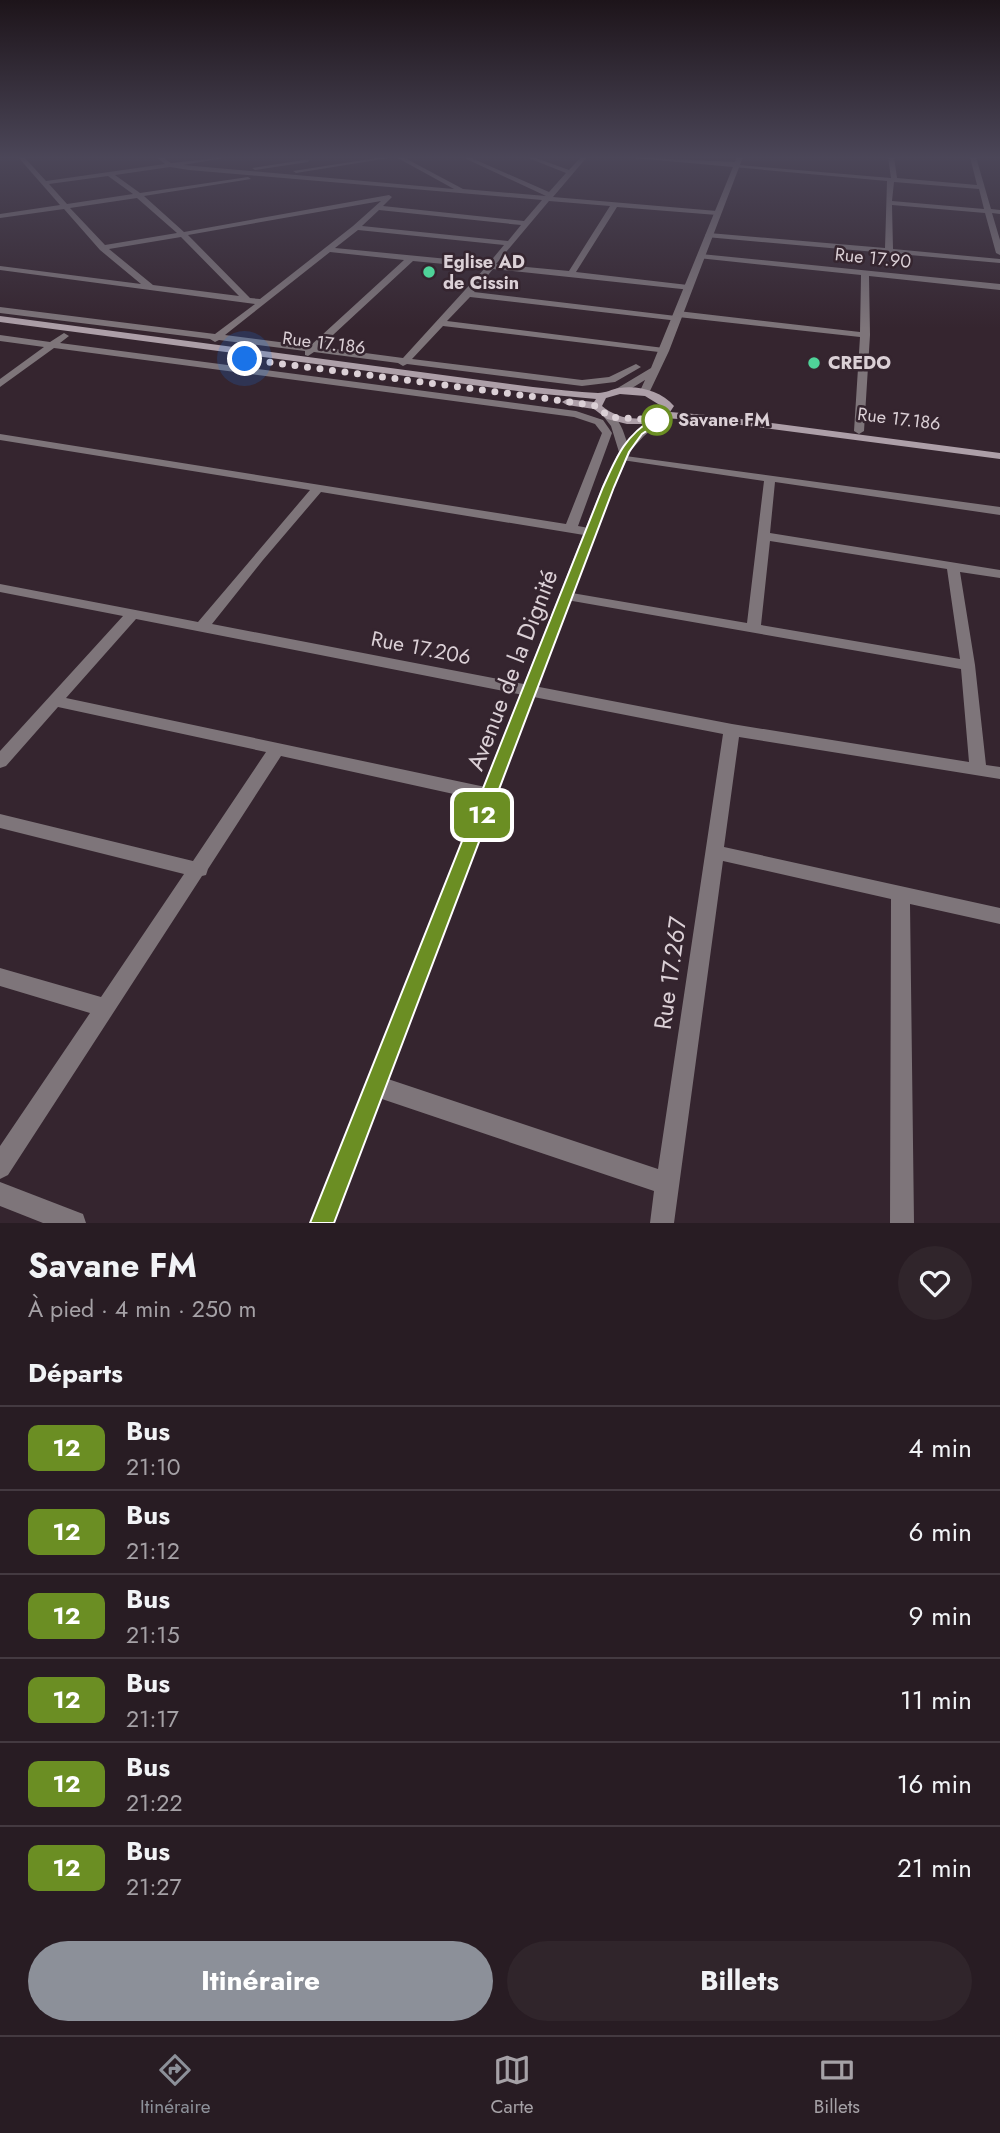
<!DOCTYPE html>
<html lang="fr">
<head>
<meta charset="utf-8">
<style>
  :root { --surface:#281c23; --page:#30252b; --text:#f1f3f6; --muted:#a5a1a6; --line:#443a41; --accent:#8c9099 }
  body { margin:0; font-family:Jost,sans-serif; background:var(--page); color:var(--text); height:100vh; display:flex; flex-direction:column; font-size:26px; white-space:nowrap }
  * { box-sizing:border-box; margin:0 }
  p { font-size:23px; color:var(--muted) }
  .icon { flex:none; width:38px; height:38px; fill:none; stroke:currentColor; stroke-width:2; stroke-linecap:round; stroke-linejoin:round }
  .map { position:relative; height:1223px; overflow:hidden }
  .details { display:flex; flex-direction:column; background:var(--surface); flex:1 }
  .details>* { flex:none }
  .badge { padding:0 14px; border-radius:10px; font-size:24px; line-height:46px }
  .you { position:absolute; width:35px; height:35px; margin:-18px; border:5px solid #fff; border-radius:50%; background:#1a73e8; box-shadow:0 0 0 10px #1a73e833 }
  .map>.badge { position:absolute; translate:-50% -50%; box-shadow:0 0 0 4px #fff }
  h2 { padding:0 28px; font-size:26px; line-height:63px }
  .round { display:grid; place-items:center; flex:none; width:74px; height:74px; border-radius:37px; background:var(--page) }
  .headline { display:flex; align-items:center; justify-content:space-between; height:119px; padding:0 28px }
  h1 { font-size:33px; font-weight:700; line-height:52px }
  .button { display:flex; gap:14px; margin-top:auto; padding:14px 28px }
  .button a { flex:1; height:80px; border-radius:42px; background:var(--accent); color:#fff; font-size:28px; font-weight:700; line-height:80px; text-align:center }
  .button a+a { background:var(--page); color:var(--text) }
  ul { padding:0; list-style:none }
  li { display:flex; align-items:center; gap:21px; height:84px; padding:0 28px; border-top:2px solid var(--line) }
  li div { flex:1 }
  li b { display:block; font-size:26px }
  li em { font-style:normal }
  li .badge { min-width:77px; font-weight:700; text-align:center }
  .dock { display:flex; justify-content:space-around; align-items:center; height:98px; border-top:2px solid var(--line); background:var(--surface); font-size:19px; color:var(--muted) }
  .dock a { display:grid; justify-items:center; gap:4px }
  .dock .selected { color:var(--accent) }
  .map>svg:first-child { display:block }
</style>
</head>
<body>
<div class="map">
<svg width="1000" height="1223" viewBox="0 0 1000 1223">
  <rect width="100%" height="100%" fill="#35252f"/>
  <g fill="none" stroke-linecap="round" stroke-linejoin="round">
    <g fill="#7e757a" fill-rule="evenodd">
      <path d="M18,157h6l22,24 119,-17 -9,-7h6l9,6 58,-6 -46,8 271,24 -58,-32h7l60,32 83,7 -84,-39h7l80,35 17,-19 -40,-16h7l36,13 12,-13h6l-34,40 164,14 4,2 -4,2 -100,-8 -41,65 112,13 4,3 -1,2 -198,-21 -19,23 202,24 3,1v4l-209,-24 -23,24 217,27 3,1v4l-224,-27 -31,33 170,21 27,-3 27,-13 5,3 -26,15 -33,4 -175,-22 -4,2 -5,-3 -84,-11 -6,4 -3,-1v-4l-86,-11 -4,2 -5,-3 -210,-26v-6l215,27 40,-30 -255,-34v-4l141,18 -41,-34 -36,-41 -64,9v-4l60,-9zM170,167l19,3 353,30 -18,21 -141,-15 9,-9 -3,-2 -205,37 -40,-36 107,-17 -3,-2 -108,16 -25,-18zM108,176l25,18 -66,10 -18,-20zM137,198l40,35 -72,12 -35,-37zM381,201l-28,25 -93,73 -10,-1 -62,-63zM549,201l61,5 -41,65 -73,-7zM379,210l142,15 -13,16 -146,-15zM358,230l146,15 -15,18 -154,-15zM181,237l58,59 -86,-11 -44,-36zM330,252l74,8 -94,86 -85,-11zM413,261l72,7 -82,90 -83,-11z"/>
      <path d="M383,157h12l-99,16 -3,-2z"/>
      <path d="M623,157l114,5 2,3 152,13 -3,-21h6l3,21 80,7 -7,-28h6l15,52 9,1v4l-8,-1 8,27v15l-4,-2 -11,-40 -93,-8 1,44 107,10v4l-294,-26 -1,-2 4,-2 176,15 2,-67zM894,182l85,7 5,20 -92,-8z"/>
      <path d="M310,159l-2,3 -53,8 -3,-2z"/>
      <path d="M701,254l299,30v6l-131,-14 1,59 -6,96 -5,3 -5,-3 6,-94 -182,-20 -4,-3 4,-3 182,21 1,-57 -163,-17 -1,-2z"/>
      <path d="M64,333l5,3 -9,7 516,68 27,9 9,13 -34,93 16,3 2,3 -2,3 -4,1 -269,-44 -58,68 -51,64 520,100 237,38 -8,-93 -400,-70 -2,-3 2,-3 5,-1 181,31 17,-142 -142,-21 -6,-3 2,-2 382,52v8l-225,-33 -5,51 230,37v8l-40,-6 15,93 11,100 14,2v12l-261,-42 -15,110 276,61v16l-90,-20 4,319h-24l1,-324 -168,-38 -49,362h-24l4,-32 -278,-94 -8,-3 -3,-8 3,-8 8,-3 282,94 65,-435 -587,-115 -70,79 424,90 6,2 3,5 -3,5 -6,2 -209,-46 -73,113 -2,6 -4,1 -194,299 -8,4v-33l90,-133 -90,-27v-18l101,29 83,-123 -184,-46v-14l193,47 73,-109 -208,-45 -52,59 -6,2v-17l123,-135 -123,-24v-8l198,38 112,-132 -310,-50v-6l566,90 36,-91 -7,-9 -21,-7 -520,-69 -54,39v-8l44,-32 -44,-6v-6l50,7zM770,541l177,28 13,90 -199,-34z"/>
      <path d="M0,1182l83,32 3,9h-43l-43,-17z"/>
    </g>
    <g fill="#7e757a" fill-rule="evenodd">
      <path d="M737,157h6l-74,194 -19,40 -5,3 -5,-3 5,-11 -21,13h-8v-4l35,-21z"/>
      <path d="M609,414c11,4 14,17 18,28l27,-24h8l1,2 -19,16 -12,13 -18,38 -280,736h-24l292,-736 17,-35 -8,-26 -7,-9z"/>
    </g>
    <path fill="#ad9fa8" fill-rule="evenodd" d="M0,316l533,71c22,2 44,5 65,6 8,0 14,-4 21,-5 20,-3 42,3 55,18l-4,6 48,4 282,37v6l-282,-37 -53,-4 -21,6h-17l-20,-5 -13,-10 -27,-4 -5,-3 5,-3 27,3 2,-3 -63,-6 -533,-71zM620,394l25,2 18,11c-14,18 -45,13 -61,-1l4,-8z"/>
  </g>
  <linearGradient id="sky" x2="0" y2="1"><stop stop-color="#1d141a"/><stop offset="0.48" stop-color="#4b4658"/><stop offset="1" stop-color="#4b4658" stop-opacity="0"/></linearGradient>
  <rect width="1000" height="328" fill="url(#sky)"/>
  <path fill="#6b8e23" stroke="#fff" stroke-width="2" d="M654,418l9,2 -21,14 -13,18 -15,35 -280,736h-24l293,-736c14,-31 21,-50 51,-69z"/>
  <g fill="none" stroke-linecap="round" stroke-linejoin="round">
    <path stroke="#dbd0d6" stroke-width="7" stroke-dasharray="0 12.6" d="M245,359l291,38 61,9 12,11 48,3"/>
  </g>
  <g fill="#4fd399" stroke="#35252f" stroke-width="2.5">
    <circle cx="429" cy="272" r="7"/>
    <circle cx="814" cy="363" r="7"/>
  </g>
  <circle fill="#fff" stroke="#6b8e23" stroke-width="3.5" cx="657" cy="420" r="14"/>
  <g text-anchor="middle" dominant-baseline="central" stroke-width="5" stroke-linejoin="round" paint-order="stroke">
    <g font-size="18" fill="#dbd0d6" stroke="#35252f">
      <text transform="translate(873 258) rotate(6)">Rue 17.90</text>
      <text transform="translate(324 343) rotate(7)">Rue 17.186</text>
      <text transform="translate(899 419) rotate(7)">Rue 17.186</text>
    </g>
    <g font-size="18" font-weight="bold" fill="#dbd0d6" stroke="#35252f" text-anchor="start">
      <text x="443" y="262">Eglise AD<tspan x="443" dy="21">de Cissin</tspan></text>
      <text x="828" y="363">CREDO</text>
    </g>
    <g font-size="18" font-weight="bold" fill="#dbd0d6" stroke="#35252f" text-anchor="start">
      <text x="678" y="420">Savane FM</text>
    </g>
    <g font-size="21" fill="#dbd0d6" stroke="#35252f">
      <text transform="translate(421 648) rotate(11)">Rue 17.206</text>
    </g>
    <g font-size="24" fill="#dbd0d6" stroke="#35252f">
      <text transform="translate(512 670) rotate(-69)">Avenue de la Dignité</text>
      <text transform="translate(670 973) rotate(-82)">Rue 17.267</text>
    </g>
  </g>
</svg>
<div class="you" style="left:245px;top:359px"></div>
<b class="badge" style="left:482px;top:815px;background:#6b8e23;color:#fff">12</b>
</div>
<section class="details">
<div class="headline"><div><h1>Savane FM</h1><p>À pied · 4 min · 250 m</p></div><a class="round"><svg class="icon" aria-label="heart" viewBox="0 0 24 24"><path d="M12 20l-8-8c-3-5 5-10 8-4 3-6 11-1 8 4z"/></svg></a></div>
<h2>Départs</h2>
<ul>
<li><span class="badge" style="background:#6b8e23;color:#fff">12</span><div><b>Bus</b><p>21:10</p></div><em>4 min</em></li>
<li><span class="badge" style="background:#6b8e23;color:#fff">12</span><div><b>Bus</b><p>21:12</p></div><em>6 min</em></li>
<li><span class="badge" style="background:#6b8e23;color:#fff">12</span><div><b>Bus</b><p>21:15</p></div><em>9 min</em></li>
<li><span class="badge" style="background:#6b8e23;color:#fff">12</span><div><b>Bus</b><p>21:17</p></div><em>11 min</em></li>
<li><span class="badge" style="background:#6b8e23;color:#fff">12</span><div><b>Bus</b><p>21:22</p></div><em>16 min</em></li>
<li><span class="badge" style="background:#6b8e23;color:#fff">12</span><div><b>Bus</b><p>21:27</p></div><em>21 min</em></li>
</ul>
<div class="button"><a>Itinéraire</a><a>Billets</a></div>
</section>
<nav class="dock">
<a class="selected"><svg class="icon" aria-label="directions" viewBox="0 0 24 24"><path d="M12 3l9 9-9 9-9-9zM9 14v-3h6M13 9l2 2-2 2"/></svg>Itinéraire</a>
<a><svg class="icon" aria-label="map" viewBox="0 0 24 24"><path d="M3 6l6-2 6 2 6-2v14l-6 2-6-2-6 2zM9 4v14M15 6v14"/></svg>Carte</a>
<a><svg class="icon" aria-label="tickets" viewBox="0 0 24 24"><path d="M3 7h18v10H3zM15 7v10"/></svg>Billets</a>
</nav>
</body>
</html>
